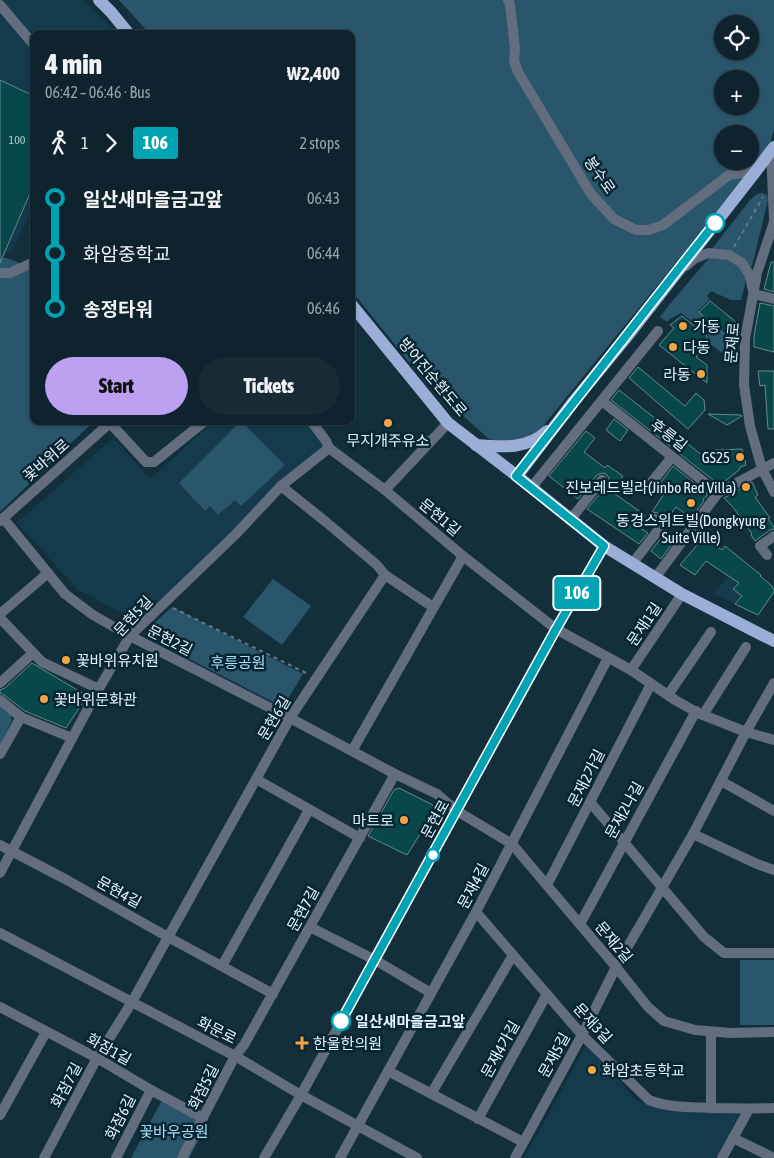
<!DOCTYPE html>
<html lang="en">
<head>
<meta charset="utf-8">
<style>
  :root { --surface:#0e232d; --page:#172b35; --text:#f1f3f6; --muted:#9ba4aa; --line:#2e4049; --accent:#bca0f2 }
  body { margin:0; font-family:"Asap Condensed","Noto Sans KR",sans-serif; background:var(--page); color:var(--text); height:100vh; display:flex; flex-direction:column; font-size:19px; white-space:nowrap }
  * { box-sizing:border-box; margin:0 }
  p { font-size:16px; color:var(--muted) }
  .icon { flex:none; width:28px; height:28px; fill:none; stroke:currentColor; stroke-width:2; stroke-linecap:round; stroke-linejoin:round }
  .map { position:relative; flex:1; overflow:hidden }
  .sheet { position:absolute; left:30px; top:30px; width:325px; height:395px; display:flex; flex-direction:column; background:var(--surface); border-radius:10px; box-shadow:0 1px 4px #0004,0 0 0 1px var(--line) }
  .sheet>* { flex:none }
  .badge { padding:0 10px; border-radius:4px; font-size:18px; line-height:32px }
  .tools { position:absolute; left:714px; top:15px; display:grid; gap:10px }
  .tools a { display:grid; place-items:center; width:45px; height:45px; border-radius:50%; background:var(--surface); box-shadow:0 1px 4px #0004,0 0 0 1px var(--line); font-size:25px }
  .map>.badge { position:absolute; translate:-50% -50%; box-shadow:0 0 0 2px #fff }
  .legs { display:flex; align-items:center; gap:8px; height:55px; padding:0 15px; font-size:16px }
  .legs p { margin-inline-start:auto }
  .headline { display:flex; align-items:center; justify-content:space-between; height:85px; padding:0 15px }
  h1 { font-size:28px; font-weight:800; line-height:38px }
  .primary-button { display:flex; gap:10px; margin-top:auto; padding:10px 15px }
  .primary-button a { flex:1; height:58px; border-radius:30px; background:var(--accent); color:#111; font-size:20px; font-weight:800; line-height:58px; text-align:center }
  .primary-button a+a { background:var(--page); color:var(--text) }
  ul { padding:0 15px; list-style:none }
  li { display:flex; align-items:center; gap:18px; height:55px; font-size:19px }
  li i { display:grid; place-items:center; width:8px; height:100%; margin:0 6px; background:currentColor }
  li i::after { content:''; width:12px; height:12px; margin:-6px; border:4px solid; border-radius:50%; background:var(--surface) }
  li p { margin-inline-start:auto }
  li:first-child i { background:linear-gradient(#0000 50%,currentColor 0) }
  li:last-child i { background:linear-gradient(currentColor 50%,#0000 0) }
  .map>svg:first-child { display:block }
</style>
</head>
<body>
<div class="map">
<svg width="774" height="1158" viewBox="0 0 774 1158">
  <rect width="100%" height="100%" fill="#132f3c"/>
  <g fill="#143a4b">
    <path d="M0,0h83l32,30 -2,4h-79v171l-22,46h-12z"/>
    <path d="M214,421h97l17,22 -187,180 -63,-33 -62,-68 11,-8 79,-70 8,-6 36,41z"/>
    <path d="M725,546l36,29 -27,29 -21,-11 15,-16 -18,-13z"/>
    <path d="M589,1040l46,60 21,8 84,4 -24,46h-192z"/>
  </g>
  <g fill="#2a566b" fill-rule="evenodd">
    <path d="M119,0h655v129l-5,19 -234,288 -21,8 -25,-5 -64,-57 -74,-92v-256h-201zM722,24h28v27h-28zM722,79h28v27h-28zM722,134h28v27h-28z"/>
    <path d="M762,193l5,2 1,5 -16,66 -2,1 -13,-13 -5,-2 -21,-2 39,-50 7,-6z"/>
    <path d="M0,258h6l28,10v153h60l-94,91z"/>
    <path d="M709,258c18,0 38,3 36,26 -1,6 -3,11 -4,16h-10l-20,-9 -4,5 3,3 -12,12 26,23 13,-10 -4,32h-7l-17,-13 -1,-10 -27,-20 -11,6 -3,3 -7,-5 9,-12z"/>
    <path d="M241,421l44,44 -44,41 -6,-6 -17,15 -8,-9 -5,5 -26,-28z"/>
    <path d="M273,579l38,27 -29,39 -39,-28z"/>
    <path d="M172,607l131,67 -17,28 -9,2 -125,-64 -3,-4 1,-9z"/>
    <path d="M0,706l11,8 1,7 -12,23z"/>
    <rect x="740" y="960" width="34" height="65"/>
    <path d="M168,1100l37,18 2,6 -18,34h-58l30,-56z"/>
  </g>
  <g fill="#09484a" stroke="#648a8b">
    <path d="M0,80l34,16v88l-34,79z"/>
    <path d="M771,262h3v30l-10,-3z"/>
    <path d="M710,301l26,21 -12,12 -25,-22z"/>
    <path d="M760,303l14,3v46l-20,-5v-11z"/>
    <path d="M682,316l25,20v11l-11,10 11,8v18l-48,-38 15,-17 -4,-3z"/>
    <path d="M638,367l47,39 11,-13 8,7 1,10 -17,19 -59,-51z"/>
    <path d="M758,371h16v58h-6l-3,-44 -5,1z"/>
    <path d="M619,390l88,69 8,-9 27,-1 4,16 -6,2 -1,3 -15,12 -7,1 -106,-83z"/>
    <path d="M708,414l33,1 1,1 -15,9z"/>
    <path d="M614,419l14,11 -8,11 -14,-11z"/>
    <path d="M586,431l9,7 -11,14 21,16 2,-3 16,11 -11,16 33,23 -8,11 11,7 -9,11 -52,-35 21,-25 1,-6 -3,-4 -3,-1 -6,2 -19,24 -29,-23z"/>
    <path d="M673,466l34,27v3l-4,3 1,2 -13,17 -15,-11 -9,12 -9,-6 -6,-1 16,-24 -7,-6z"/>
    <path d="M752,482l6,13 -3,2 15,21 -2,1 6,8v2l-4,1 -15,11 -4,-6 1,-1 -19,-27 -9,-9z"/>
    <path d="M662,537l10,7 -11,15 -10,-8z"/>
    <path d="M703,538l19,12 3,-4 36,29 -1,1 11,9 3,5v2l-16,23 -23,-11 7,-8 -9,-7 6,-6 -33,-22 -11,14 -15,-10z"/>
    <path d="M32,663l52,31v7l-18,27 -41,-17 -21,-16 -4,-2v-3l5,-2z"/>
    <path d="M399,788l34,17 2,8 -10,13 -18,29 -39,-19 26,-46z"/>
  </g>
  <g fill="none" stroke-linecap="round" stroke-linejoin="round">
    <g stroke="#627a85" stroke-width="2" stroke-dasharray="4 4" stroke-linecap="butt">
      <path d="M734,247l29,-50"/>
      <path d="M173,608l135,66"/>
    </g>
    <g stroke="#636d80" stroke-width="10">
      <path d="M508,0l2,5 5,43 -1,13 4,11 73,122 23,25 22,11h13l14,-5 66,-50 27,-4"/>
      <path d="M0,5l34,40"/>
      <path d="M774,152l-3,-1 3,69"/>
      <path d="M774,222l-17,51 -12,66 -1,46 6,41 12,43 12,23"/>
      <path d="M686,266l8,-7 14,-6 21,2 13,8 7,11 5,20 20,5"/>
      <path d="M0,273h10l24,-11"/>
      <path d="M602,401l116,92"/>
      <path d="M311,421l15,20 3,7 56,42 78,66 93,73 75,41 44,30 23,13 48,19 28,8"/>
      <path d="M110,423l36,39h8l51,-41"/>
      <path d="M531,488l127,-157"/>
      <path d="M655,489l-4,-6 21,-26"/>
      <path d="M385,490l63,-67"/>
      <path d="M3,518l62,76 28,21 37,21 160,82 105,56 42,20 20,17 55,33 104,123 32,40 16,14 31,9 35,3 44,-1"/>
      <path d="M570,520l32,-40"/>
      <path d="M0,521l112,-100"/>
      <path d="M767,555l-7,-9 14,-10"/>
      <path d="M632,564l31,-40 -8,-5"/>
      <path d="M385,575l48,32"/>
      <path d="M655,578l63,-85 56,-30"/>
      <path d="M0,614l48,-41"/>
      <path d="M0,618l42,44 57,27"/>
      <path d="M631,670l51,-76"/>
      <path d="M0,683l33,-30"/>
      <path d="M668,695l43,-63"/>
      <path d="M0,700l21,17 51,21"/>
      <path d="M703,715l43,-68"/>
      <path d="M352,751l111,-195"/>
      <path d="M0,754l21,-37"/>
      <path d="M256,779l104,59"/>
      <path d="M721,781l53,30"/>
      <path d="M590,802l114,135 20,16h50"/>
      <path d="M693,834l64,30 17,6"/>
      <path d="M0,845l65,34 103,58 105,57"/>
      <path d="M0,873l98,-183 32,-54 105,-101 46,-49 48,-38"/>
      <path d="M547,885l104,-201"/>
      <path d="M476,912l106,123 67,65c20,8 41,7 62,8 21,0 42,1 63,0"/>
      <path d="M580,924l116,-213"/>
      <path d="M310,927l65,33 56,33"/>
      <path d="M0,933l235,123 66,39 116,63"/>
      <path d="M222,966l87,-156"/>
      <path d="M0,1007l97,51 54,32 52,28"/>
      <path d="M711,1032v76"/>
      <path d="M388,1071l135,71"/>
      <path d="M431,1094l82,-139"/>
      <path d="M0,1115l46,-83"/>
      <path d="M478,1119l69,-125"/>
      <path d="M733,1138l41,20"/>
      <path d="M44,1158l53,-100 35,-56 158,-284 95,-143 -8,-10 -51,-43 -45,-36"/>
      <path d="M116,1158l35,-68"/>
      <path d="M182,1158l53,-102 9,-11 151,-271"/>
      <path d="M264,1158l37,-63 255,-466 48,-83"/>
      <path d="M340,1158l136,-246 132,-254"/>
      <path d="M515,1158l67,-123 34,-68 77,-133 53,-102 28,-49"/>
      <path d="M722,1158l27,-49"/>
    </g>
    <g stroke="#9aaed6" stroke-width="12">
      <path d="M99,0l12,12 18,22"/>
      <path d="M351,304l97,119 69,53 87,70 78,48 92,47"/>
      <path d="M476,445c25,2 51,5 71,-14"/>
      <path d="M517,476l57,-75 51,-62 131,-168 18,-24"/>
    </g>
  </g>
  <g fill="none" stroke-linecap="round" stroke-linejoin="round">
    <defs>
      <path id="line-1" d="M341,1021l215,-392 48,-83 -88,-70c66,-84 132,-169 199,-253"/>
    </defs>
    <use href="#line-1" stroke="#fff" stroke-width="11"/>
    <use href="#line-1" stroke="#00a3b4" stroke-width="8"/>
  </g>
  <g fill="#fff" stroke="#00a3b4" stroke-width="2.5">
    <circle cx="715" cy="223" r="9"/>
    <circle cx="433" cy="855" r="6"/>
    <circle cx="341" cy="1021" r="9"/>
  </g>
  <g fill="#f4a443" stroke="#082532" stroke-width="2">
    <circle cx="683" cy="326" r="5"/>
    <circle cx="673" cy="347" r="5"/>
    <circle cx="701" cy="374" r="5"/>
    <circle cx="388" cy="423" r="5"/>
    <circle cx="740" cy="457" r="5"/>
    <circle cx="746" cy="487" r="5"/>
    <circle cx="691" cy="503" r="5"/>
    <circle cx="66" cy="660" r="5"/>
    <circle cx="44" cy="699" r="5"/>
    <circle cx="404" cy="820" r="5"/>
    <path d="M299.5 1035.5h5v5h5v5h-5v5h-5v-5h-5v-5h5z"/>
    <circle cx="592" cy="1070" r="5"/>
  </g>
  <g text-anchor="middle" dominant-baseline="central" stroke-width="5" stroke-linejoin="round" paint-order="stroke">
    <g font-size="12" fill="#aecad1">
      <text x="17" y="140">100</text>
    </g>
    <g font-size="15" fill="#e5f5fe" stroke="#082532">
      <text transform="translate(600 175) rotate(55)">봉수로</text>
      <text transform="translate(732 343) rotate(-85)">문재로</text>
      <text transform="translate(433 377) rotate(50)">방어진순환도로</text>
      <text transform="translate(669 435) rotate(38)">후릉길</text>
      <text transform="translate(46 460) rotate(-41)">꽃바위로</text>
      <text transform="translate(440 517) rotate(40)">문현1길</text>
      <text transform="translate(133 616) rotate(-47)">문현5길</text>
      <text transform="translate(644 624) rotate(-56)">문재1길</text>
      <text transform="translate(170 640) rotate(27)">문현2길</text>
      <text transform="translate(274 718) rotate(-59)">문현6길</text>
      <text transform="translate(586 778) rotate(-63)">문재2가길</text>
      <text transform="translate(624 810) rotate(-61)">문재2나길</text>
      <text transform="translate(435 819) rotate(-61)">문현로</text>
      <text transform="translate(473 886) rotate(-62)">문재4길</text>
      <text transform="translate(119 892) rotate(29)">문현4길</text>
      <text transform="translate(303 909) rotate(-61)">문현7길</text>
      <text transform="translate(614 942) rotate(50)">문재2길</text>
      <text transform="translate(593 1023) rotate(47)">문재3길</text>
      <text transform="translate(217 1030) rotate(27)">화문로</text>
      <text transform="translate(109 1049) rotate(29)">화잠1길</text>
      <text transform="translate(500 1049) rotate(-61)">문재4가길</text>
      <text transform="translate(554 1055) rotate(-61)">문재5길</text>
      <text transform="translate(66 1085) rotate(-62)">화잠7길</text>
      <text transform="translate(203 1087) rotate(-63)">화잠5길</text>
      <text transform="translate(120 1117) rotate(-63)">화잠6길</text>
    </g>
    <g font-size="15" fill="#e5f5fe" stroke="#082532" text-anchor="start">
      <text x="693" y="326">가동</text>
      <text x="683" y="347">다동</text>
      <text x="691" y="374" text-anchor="end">라동</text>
      <text x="388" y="440" text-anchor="middle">무지개주유소</text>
      <text x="730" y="457" text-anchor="end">GS25</text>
      <text x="736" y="487" text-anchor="end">진보레드빌라(Jinbo Red Villa)</text>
      <text x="691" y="520" text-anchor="middle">동경스위트빌(Dongkyung<tspan x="691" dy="17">Suite Ville)</tspan></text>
      <text x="76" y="660">꽃바위유치원</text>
      <text x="54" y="699">꽃바위문화관</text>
      <text x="394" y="820" text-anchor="end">마트로</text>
      <text x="313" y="1043">한울한의원</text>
      <text x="602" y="1070">화암초등학교</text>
    </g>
    <g font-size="15" fill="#addef8" stroke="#082532">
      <text x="238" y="662">후릉공원</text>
      <text x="174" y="1131">꽃바우공원</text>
    </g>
    <g font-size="15" font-weight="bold" fill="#e5f5fe" stroke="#082532" text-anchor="start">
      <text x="355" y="1021">일산새마을금고앞</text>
    </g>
  </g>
</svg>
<div class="tools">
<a><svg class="icon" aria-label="locate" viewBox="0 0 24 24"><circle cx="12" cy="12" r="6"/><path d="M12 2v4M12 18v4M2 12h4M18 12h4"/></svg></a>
<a>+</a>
<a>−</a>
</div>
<b class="badge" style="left:577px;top:593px;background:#00a3b4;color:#fff">106</b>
<section class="sheet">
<div class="headline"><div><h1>4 min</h1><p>06:42 – 06:46 · Bus</p></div><b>₩2,400</b></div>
<div class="legs"><svg class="icon" aria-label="walk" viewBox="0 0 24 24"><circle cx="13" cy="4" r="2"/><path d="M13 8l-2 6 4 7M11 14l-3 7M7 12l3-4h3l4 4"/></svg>1<svg class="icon" aria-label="forward" viewBox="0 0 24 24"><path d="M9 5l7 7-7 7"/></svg><b class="badge" style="background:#00a3b4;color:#fff">106</b><p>2 stops</p></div>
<ul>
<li><i style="color:#00a3b4"></i><b>일산새마을금고앞</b><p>06:43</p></li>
<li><i style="color:#00a3b4"></i><span>화암중학교</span><p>06:44</p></li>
<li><i style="color:#00a3b4"></i><b>송정타워</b><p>06:46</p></li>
</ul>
<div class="primary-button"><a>Start</a><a>Tickets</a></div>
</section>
</div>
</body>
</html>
